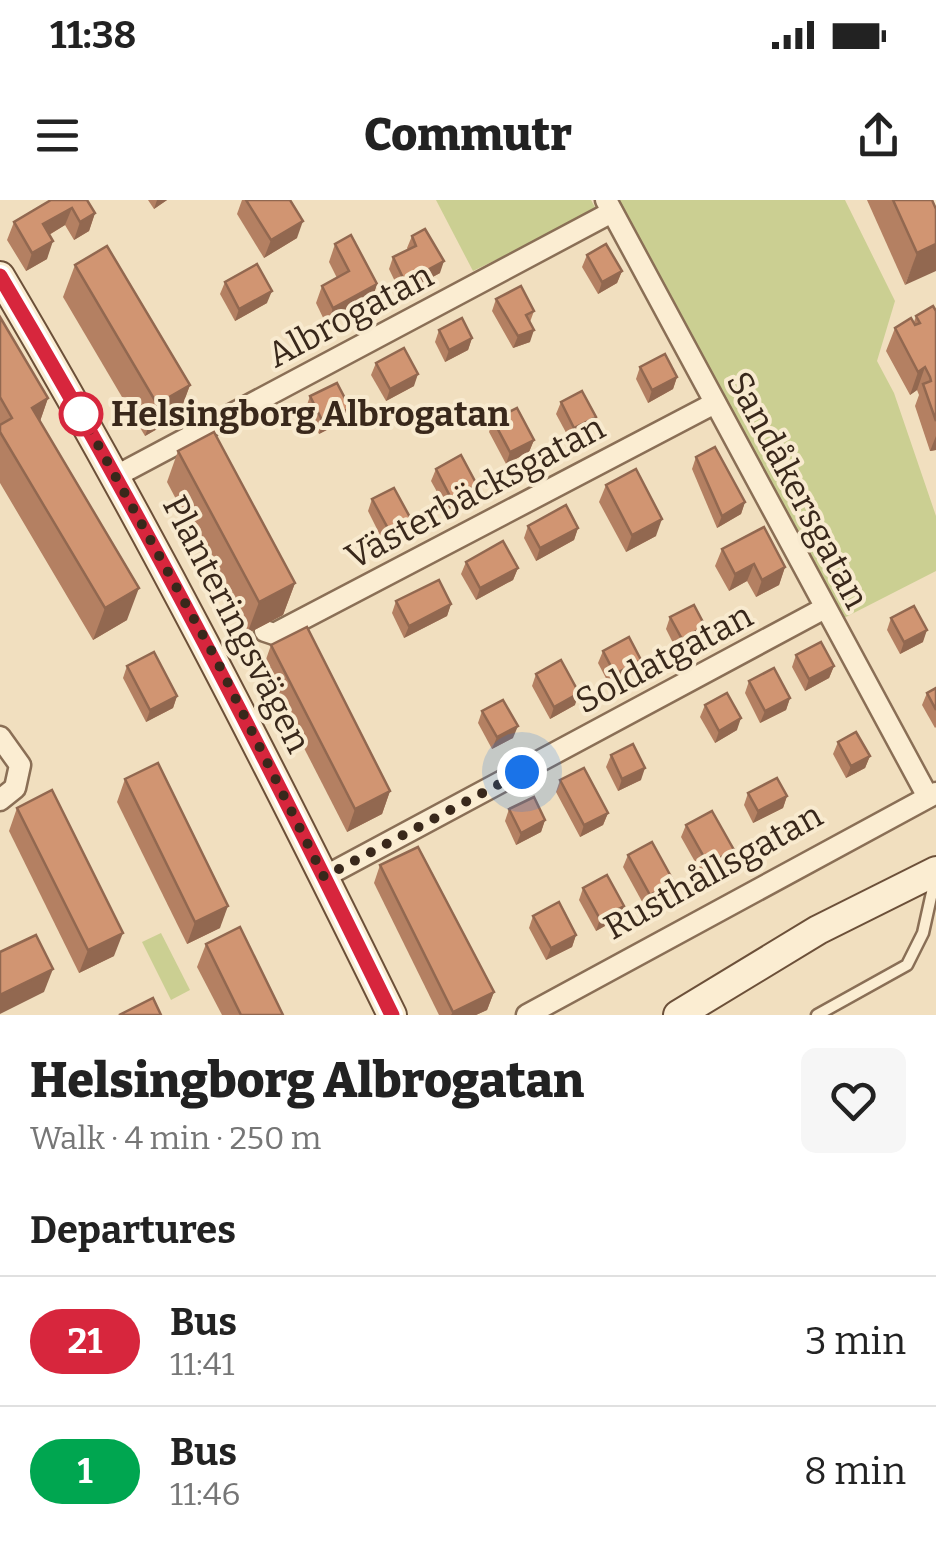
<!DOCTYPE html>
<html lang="en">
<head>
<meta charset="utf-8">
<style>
  :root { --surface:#fff; --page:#f6f6f6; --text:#222; --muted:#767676; --line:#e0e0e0 }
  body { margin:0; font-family:Bitter,serif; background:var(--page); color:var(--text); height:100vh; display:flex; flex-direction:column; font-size:38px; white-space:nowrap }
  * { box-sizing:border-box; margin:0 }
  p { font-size:32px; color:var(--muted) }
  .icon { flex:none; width:55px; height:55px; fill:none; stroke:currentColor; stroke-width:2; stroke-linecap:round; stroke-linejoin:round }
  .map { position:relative; height:815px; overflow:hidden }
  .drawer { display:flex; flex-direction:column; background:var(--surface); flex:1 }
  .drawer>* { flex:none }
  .badge { padding:0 20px; border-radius:32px; font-size:35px; line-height:65px }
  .you { position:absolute; width:50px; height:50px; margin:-25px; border:8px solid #fff; border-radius:50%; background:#1a73e8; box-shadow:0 0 0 15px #1a73e833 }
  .map>.badge { position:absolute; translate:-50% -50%; box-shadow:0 0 0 5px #fff }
  h2 { padding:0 30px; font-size:38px; line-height:90px }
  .round { display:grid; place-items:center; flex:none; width:105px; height:105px; border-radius:15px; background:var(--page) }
  .overview { display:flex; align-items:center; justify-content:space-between; height:170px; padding:0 30px }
  h1 { font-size:48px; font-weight:800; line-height:75px }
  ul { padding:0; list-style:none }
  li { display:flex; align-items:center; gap:30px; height:130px; padding:0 30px; border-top:2px solid var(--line) }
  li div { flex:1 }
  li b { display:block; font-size:38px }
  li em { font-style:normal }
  li .badge { min-width:110px; font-weight:700; text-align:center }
  .status { display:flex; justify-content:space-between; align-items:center; height:70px; padding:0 50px; background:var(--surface); direction:ltr }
  .status svg { height:28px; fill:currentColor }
  header { display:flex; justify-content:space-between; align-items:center; height:130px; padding:0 30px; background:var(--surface); font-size:45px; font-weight:800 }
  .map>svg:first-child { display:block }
</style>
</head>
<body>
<div class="status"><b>11:38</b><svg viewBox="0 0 49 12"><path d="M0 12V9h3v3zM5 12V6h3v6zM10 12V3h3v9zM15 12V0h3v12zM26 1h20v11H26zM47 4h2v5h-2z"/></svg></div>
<header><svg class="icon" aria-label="menu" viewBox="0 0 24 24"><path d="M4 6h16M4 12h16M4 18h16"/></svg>Commutr<svg class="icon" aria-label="share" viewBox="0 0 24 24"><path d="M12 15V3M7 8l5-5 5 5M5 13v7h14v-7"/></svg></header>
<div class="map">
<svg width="936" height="815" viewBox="0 0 936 815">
  <rect width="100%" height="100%" fill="#f1dfbf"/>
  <g fill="#cbcf92">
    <path d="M436,0h155l6,11 -124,60z"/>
    <path d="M613,0h232l50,101 -18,60 17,32 42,123v55l-96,49z"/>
    <path d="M161,733l29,57 -19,10 -29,-58z"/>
  </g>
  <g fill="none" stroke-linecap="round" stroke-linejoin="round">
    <defs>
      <path id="lane" d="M817,815l90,-50 16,-32 12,-54"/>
      <g id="street">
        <path d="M606,0l322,597"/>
        <path d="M934,0l2,4"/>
        <path d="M118,275l494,-263"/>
        <path d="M265,431l9,3 441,-231"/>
        <path d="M0,537l20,28 -5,23 -15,12"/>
        <path d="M324,677l499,-268"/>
        <path d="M527,815l409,-222"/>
      </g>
      <g id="secondary">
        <path d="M0,76c143,241 269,488 392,739"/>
        <path d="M678,815l140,-85 118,-59"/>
      </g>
    </defs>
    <use href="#lane" stroke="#8a6f56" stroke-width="15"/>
    <use href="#street" stroke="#8a6f56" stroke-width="25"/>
    <use href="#secondary" stroke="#6c5039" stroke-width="32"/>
    <use href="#lane" stroke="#fbedd2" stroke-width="10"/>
    <use href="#street" stroke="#fbedd2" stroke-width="20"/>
    <use href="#secondary" stroke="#fbedd2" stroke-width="28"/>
  </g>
  <g fill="#b48062">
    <path d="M51,0l44,13 -6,18 -15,9 -9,-15 -16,10 -2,24 -21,12 -19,-31 7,-18z"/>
    <path d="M148,0h19l-13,9z"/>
    <path d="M242,0h48l7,38 -33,20 -27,-44z"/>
    <path d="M867,0h65l4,9 -31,76z"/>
    <path d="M412,36l28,37 -39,21 -12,-25 4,-12 15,-7 -1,-2z"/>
    <path d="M335,44l42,40 -6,18 -44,24 -11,-23 6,-17 15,-8 -8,-16z"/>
    <path d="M587,55l35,16 -5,12 -19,11 -16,-27z"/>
    <path d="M75,65l115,120 -12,32 -33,19 -82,-139z"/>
    <path d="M225,82l42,21 -32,18 -15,-27z"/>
    <path d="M496,99l38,12 -4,11v20l-17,6 -21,-37z"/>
    <path d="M936,111v139l-6,1 -15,-45 4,-11 -2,-5 -7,5 -24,-44 9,-23 19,-6 2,-6z"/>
    <path d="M0,117l48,81 -8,23 87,199 -34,20 -93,-157z"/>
    <path d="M439,130l33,8 -4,12 -23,12 -10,-20z"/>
    <path d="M376,163l38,23 -28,15 -15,-26z"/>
    <path d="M640,167l37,10 -4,12 -25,14 -12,-24z"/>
    <path d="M310,196l36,24 -27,14 -13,-26z"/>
    <path d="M561,202l30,27 -21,11 -14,-26z"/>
    <path d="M493,220l41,20 -5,12 -23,12 -17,-32z"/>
    <path d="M178,251l117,132 -12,32 -36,19 -80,-152z"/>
    <path d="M696,257l49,45 -4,12 -24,14 -25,-59z"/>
    <path d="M436,269l36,28 -25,13 -16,-29z"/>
    <path d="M606,285l50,51 -30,16 -27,-50z"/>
    <path d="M372,299l40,22 -5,12 -22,12 -17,-34z"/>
    <path d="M528,326l50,2 -4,12 -38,21 -12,-23z"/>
    <path d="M722,349l63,18 -6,18 -23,12 -9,-16 -18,10 -14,-25z"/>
    <path d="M466,362l52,6 -5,12 -37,20 -15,-26z"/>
    <path d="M396,401l55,3 -4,12 -43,22 -12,-25z"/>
    <path d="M670,417l35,9 -5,12 -23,13 -11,-22z"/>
    <path d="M891,418l32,24 -23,12 -13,-24z"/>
    <path d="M271,445l119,146 -8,23 -35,18 -84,-164z"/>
    <path d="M603,451l38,9 -4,12 -27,14 -12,-23z"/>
    <path d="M796,455l38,11 -5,12 -24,13 -13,-24z"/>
    <path d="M127,466l50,30 -4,12 -27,14 -23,-44z"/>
    <path d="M536,474l39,31 -25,14 -18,-33z"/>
    <path d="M749,481l41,17 -4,12 -26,13 -15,-30z"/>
    <path d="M936,488v39l-1,1 -13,-23 5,-12z"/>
    <path d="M705,505l32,25 -22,13 -15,-26z"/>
    <path d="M482,511l31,27 -21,11 -14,-26z"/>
    <path d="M838,542l32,14 -5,12 -19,10 -13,-24z"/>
    <path d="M611,555l30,25 -23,11 -12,-24z"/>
    <path d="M125,579l95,149 -33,16 -70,-142z"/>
    <path d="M560,580l48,33 -5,12 -23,12 -24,-45z"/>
    <path d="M748,593l39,3 -4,12 -30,15 -9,-18z"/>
    <path d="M17,608l97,148 -35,17 -70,-142z"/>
    <path d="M509,609l36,11 -4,12 -25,13 -11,-24z"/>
    <path d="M686,625l44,37 -27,14 -22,-39z"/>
    <path d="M628,655l46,27 -4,12 -25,13 -22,-40z"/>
    <path d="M380,665l114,127 -7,18 -11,5h-37l-65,-132z"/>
    <path d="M583,688l36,30 -23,13 -17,-31z"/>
    <path d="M533,716l43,19 -4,12 -26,13 -17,-32z"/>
    <path d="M206,744l77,71h-61l-25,-48z"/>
  </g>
  <g fill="#926850">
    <path d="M157,0h10l-13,9z"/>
    <path d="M72,8l-7,17 -28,17 6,-18z"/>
    <path d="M95,13l-6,18 -15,9 6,-18z"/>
    <path d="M303,21l-6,17 -33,20 7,-18z"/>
    <path d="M53,41l-6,18 -21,12 6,-18z"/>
    <path d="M936,44v27l-31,14 12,-32z"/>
    <path d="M444,61l-4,12 -39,21 4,-12z"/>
    <path d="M622,71l-5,12 -19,11 4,-12z"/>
    <path d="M377,84l-6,18 -44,24 6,-18z"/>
    <path d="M272,91l-5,12 -32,18 4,-12z"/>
    <path d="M534,130l-4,12 -17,6 5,-12z"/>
    <path d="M472,138l-4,12 -23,12 4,-12z"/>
    <path d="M925,167l-8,23 -7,5 8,-23z"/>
    <path d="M418,174l-4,12 -28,15 4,-12z"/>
    <path d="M677,177l-4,12 -25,14 4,-13z"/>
    <path d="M190,185l-12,32 -33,19 12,-32z"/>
    <path d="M48,198l-11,32 -5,-22z"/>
    <path d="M350,208l-4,12 -27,14 4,-12z"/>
    <path d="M596,217l-5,12 -21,11 4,-12z"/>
    <path d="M936,236v14l-6,1z"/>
    <path d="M534,240l-5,12 -23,12 4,-12z"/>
    <path d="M477,285l-5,12 -25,13 4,-12z"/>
    <path d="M745,302l-4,12 -24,14 5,-12z"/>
    <path d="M662,319l-6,17 -30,16 6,-17z"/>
    <path d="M412,321l-5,12 -22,12 5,-13z"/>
    <path d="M578,328l-4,12 -38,21 4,-13z"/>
    <path d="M754,364l-7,17 -18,10 6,-17z"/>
    <path d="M785,367l-6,18 -23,12 6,-17z"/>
    <path d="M518,368l-5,12 -37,20 4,-12z"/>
    <path d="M295,383l-12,32 -36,19 12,-32z"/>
    <path d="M139,388l-12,32 -34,20 12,-32z"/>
    <path d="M451,404l-4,12 -43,22 5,-12z"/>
    <path d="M705,426l-5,12 -23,13 5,-12z"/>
    <path d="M927,430l-4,12 -23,12 4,-12z"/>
    <path d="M641,460l-4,12 -27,14 5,-12z"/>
    <path d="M834,466l-5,12 -24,13 4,-12z"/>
    <path d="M579,493l-4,12 -25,14 4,-12z"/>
    <path d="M177,496l-4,12 -27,14 4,-12z"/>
    <path d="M790,498l-4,12 -26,13 5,-12z"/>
    <path d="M741,518l-4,12 -22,13 4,-12z"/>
    <path d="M518,526l-5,12 -21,11 5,-12z"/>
    <path d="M870,556l-5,12 -19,10 5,-12z"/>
    <path d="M645,568l-4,12 -23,11 4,-12z"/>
    <path d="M390,591l-8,23 -35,18 8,-23z"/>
    <path d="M787,596l-4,12 -30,15 5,-12z"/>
    <path d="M608,613l-5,12 -23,12 4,-12z"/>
    <path d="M545,620l-4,12 -25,13 5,-12z"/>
    <path d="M734,650l-4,12 -27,14 5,-12z"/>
    <path d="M674,682l-4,12 -25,13 5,-12z"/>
    <path d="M228,706l-8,22 -33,16 8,-22z"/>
    <path d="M624,706l-5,12 -23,13 4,-12z"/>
    <path d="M123,733l-9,23 -35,17 9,-23z"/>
    <path d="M576,735l-4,12 -26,13 5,-12z"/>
    <path d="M53,769l-9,23 -44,22v-19z"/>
    <path d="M494,792l-7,18 -11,5h-25l2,-3z"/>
  </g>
  <g fill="#d19572" stroke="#926850" stroke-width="2.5">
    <path d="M51,0h36l8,13 -15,9 -8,-14 -29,16 10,17 -21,12 -18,-31z"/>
    <path d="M246,0h44l13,21 -32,19z"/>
    <path d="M893,0h39l4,9v35l-19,9z"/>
    <path d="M425,29l19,32 -39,21 -12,-25 23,-11 -4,-10z"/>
    <path d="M351,35l26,49 -44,24 -11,-22 27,-15 -14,-27z"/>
    <path d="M606,44l16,27 -20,11 -15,-27z"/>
    <path d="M107,46l83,139 -33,19 -82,-139z"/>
    <path d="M257,64l15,27 -33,18 -14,-27z"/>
    <path d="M521,86l13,25 -8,4 8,15 -16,6 -22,-37z"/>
    <path d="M933,106l3,5v110l-13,-37 8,-3 -1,-4 -5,-10 -7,5 -23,-44 16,-10 4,7 5,-2 -4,-7z"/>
    <path d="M0,117l48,81 -16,10 107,180 -34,20 -105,-176v-7l12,-7 -12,-21z"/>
    <path d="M462,118l10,20 -23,12 -10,-20z"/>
    <path d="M404,148l14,26 -28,15 -14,-26z"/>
    <path d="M665,154l12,23 -25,13 -12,-23z"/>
    <path d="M337,183l13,25 -27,14 -13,-26z"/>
    <path d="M582,191l14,26 -22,11 -13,-26z"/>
    <path d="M517,208l17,32 -24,12 -17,-32z"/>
    <path d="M214,232l81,151 -36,19 -81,-151z"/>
    <path d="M715,247l30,55 -23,14 -26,-59z"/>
    <path d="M461,255l16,30 -26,13 -15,-29z"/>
    <path d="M636,269l26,50 -30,16 -26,-50z"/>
    <path d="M394,288l18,33 -22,11 -18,-33z"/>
    <path d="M566,305l12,23 -38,20 -12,-22z"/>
    <path d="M764,327l21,40 -23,13 -8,-16 -19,10 -13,-25z"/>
    <path d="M503,341l15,27 -38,20 -14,-26z"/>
    <path d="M439,380l12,24 -42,22 -13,-25z"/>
    <path d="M694,405l11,21 -23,13 -12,-22z"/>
    <path d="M914,406l13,24 -23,12 -13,-24z"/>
    <path d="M307,427l83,164 -35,18 -84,-164z"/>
    <path d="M629,437l12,23 -26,14 -12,-23z"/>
    <path d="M821,442l13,24 -25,13 -13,-24z"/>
    <path d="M154,452l23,44 -27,14 -23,-44z"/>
    <path d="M561,460l18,33 -25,14 -18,-33z"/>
    <path d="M774,468l16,30 -25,13 -16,-30z"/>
    <path d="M936,488v22l-9,-17z"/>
    <path d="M727,493l14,25 -22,13 -14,-26z"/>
    <path d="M503,500l15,26 -21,11 -15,-26z"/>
    <path d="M856,532l14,24 -19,10 -13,-24z"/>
    <path d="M633,544l12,24 -23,11 -11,-24z"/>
    <path d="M158,563l70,143 -33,16 -70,-143z"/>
    <path d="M584,568l24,45 -24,12 -24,-45z"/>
    <path d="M777,578l10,18 -29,15 -10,-18z"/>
    <path d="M52,590l71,143 -35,17 -71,-142z"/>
    <path d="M534,597l11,23 -24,13 -12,-24z"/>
    <path d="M712,611l22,39 -26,14 -22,-39z"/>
    <path d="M652,642l22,40 -24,13 -22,-40z"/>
    <path d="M418,647l76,145 -41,20 -73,-147z"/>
    <path d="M607,675l17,31 -24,13 -17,-31z"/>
    <path d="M559,702l17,33 -25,13 -18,-32z"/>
    <path d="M240,727l43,88h-42l-35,-71z"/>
    <path d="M36,735l17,34 -53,26v-43z"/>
    <path d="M153,798l8,17h-42z"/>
  </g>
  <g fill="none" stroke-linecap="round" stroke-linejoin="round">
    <defs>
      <path id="line" d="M0,76c143,240 269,487 392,739"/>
    </defs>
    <use href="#line" stroke="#fff" stroke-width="22"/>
    <use href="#line" stroke="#d7263d" stroke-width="15"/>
    <path stroke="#39281b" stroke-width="10" stroke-dasharray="0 18" d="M81,214l135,245 108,218 198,-105"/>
  </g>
  <circle fill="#fff" stroke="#d7263d" stroke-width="5" cx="81" cy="214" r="20"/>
  <g text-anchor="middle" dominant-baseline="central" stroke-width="8" stroke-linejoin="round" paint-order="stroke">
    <g font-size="35" fill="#39281b" stroke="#f8eacf">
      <text transform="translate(350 115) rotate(-28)">Albrogatan</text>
      <text transform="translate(798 290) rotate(62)">Sandåkersgatan</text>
      <text transform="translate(475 292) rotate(-28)">Västerbäcksgatan</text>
      <text transform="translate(237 424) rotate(63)">Planteringsvägen</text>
      <text transform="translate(664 458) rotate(-28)">Soldatgatan</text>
      <text transform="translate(713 671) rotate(-29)">Rusthållsgatan</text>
    </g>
    <g font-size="35" font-weight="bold" fill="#39281b" stroke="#f8eacf" text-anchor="start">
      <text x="111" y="214">Helsingborg Albrogatan</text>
    </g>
  </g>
</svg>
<div class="you" style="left:522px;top:572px"></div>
</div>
<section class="drawer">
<div class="overview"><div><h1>Helsingborg Albrogatan</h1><p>Walk · 4 min · 250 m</p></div><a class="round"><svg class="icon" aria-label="heart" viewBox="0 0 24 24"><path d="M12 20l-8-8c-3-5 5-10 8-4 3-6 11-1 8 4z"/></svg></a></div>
<h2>Departures</h2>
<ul>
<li><span class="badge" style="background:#d7263d;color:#fff">21</span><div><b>Bus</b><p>11:41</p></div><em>3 min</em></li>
<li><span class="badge" style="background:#00a650;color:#fff">1</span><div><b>Bus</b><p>11:46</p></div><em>8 min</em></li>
</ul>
</section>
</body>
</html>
